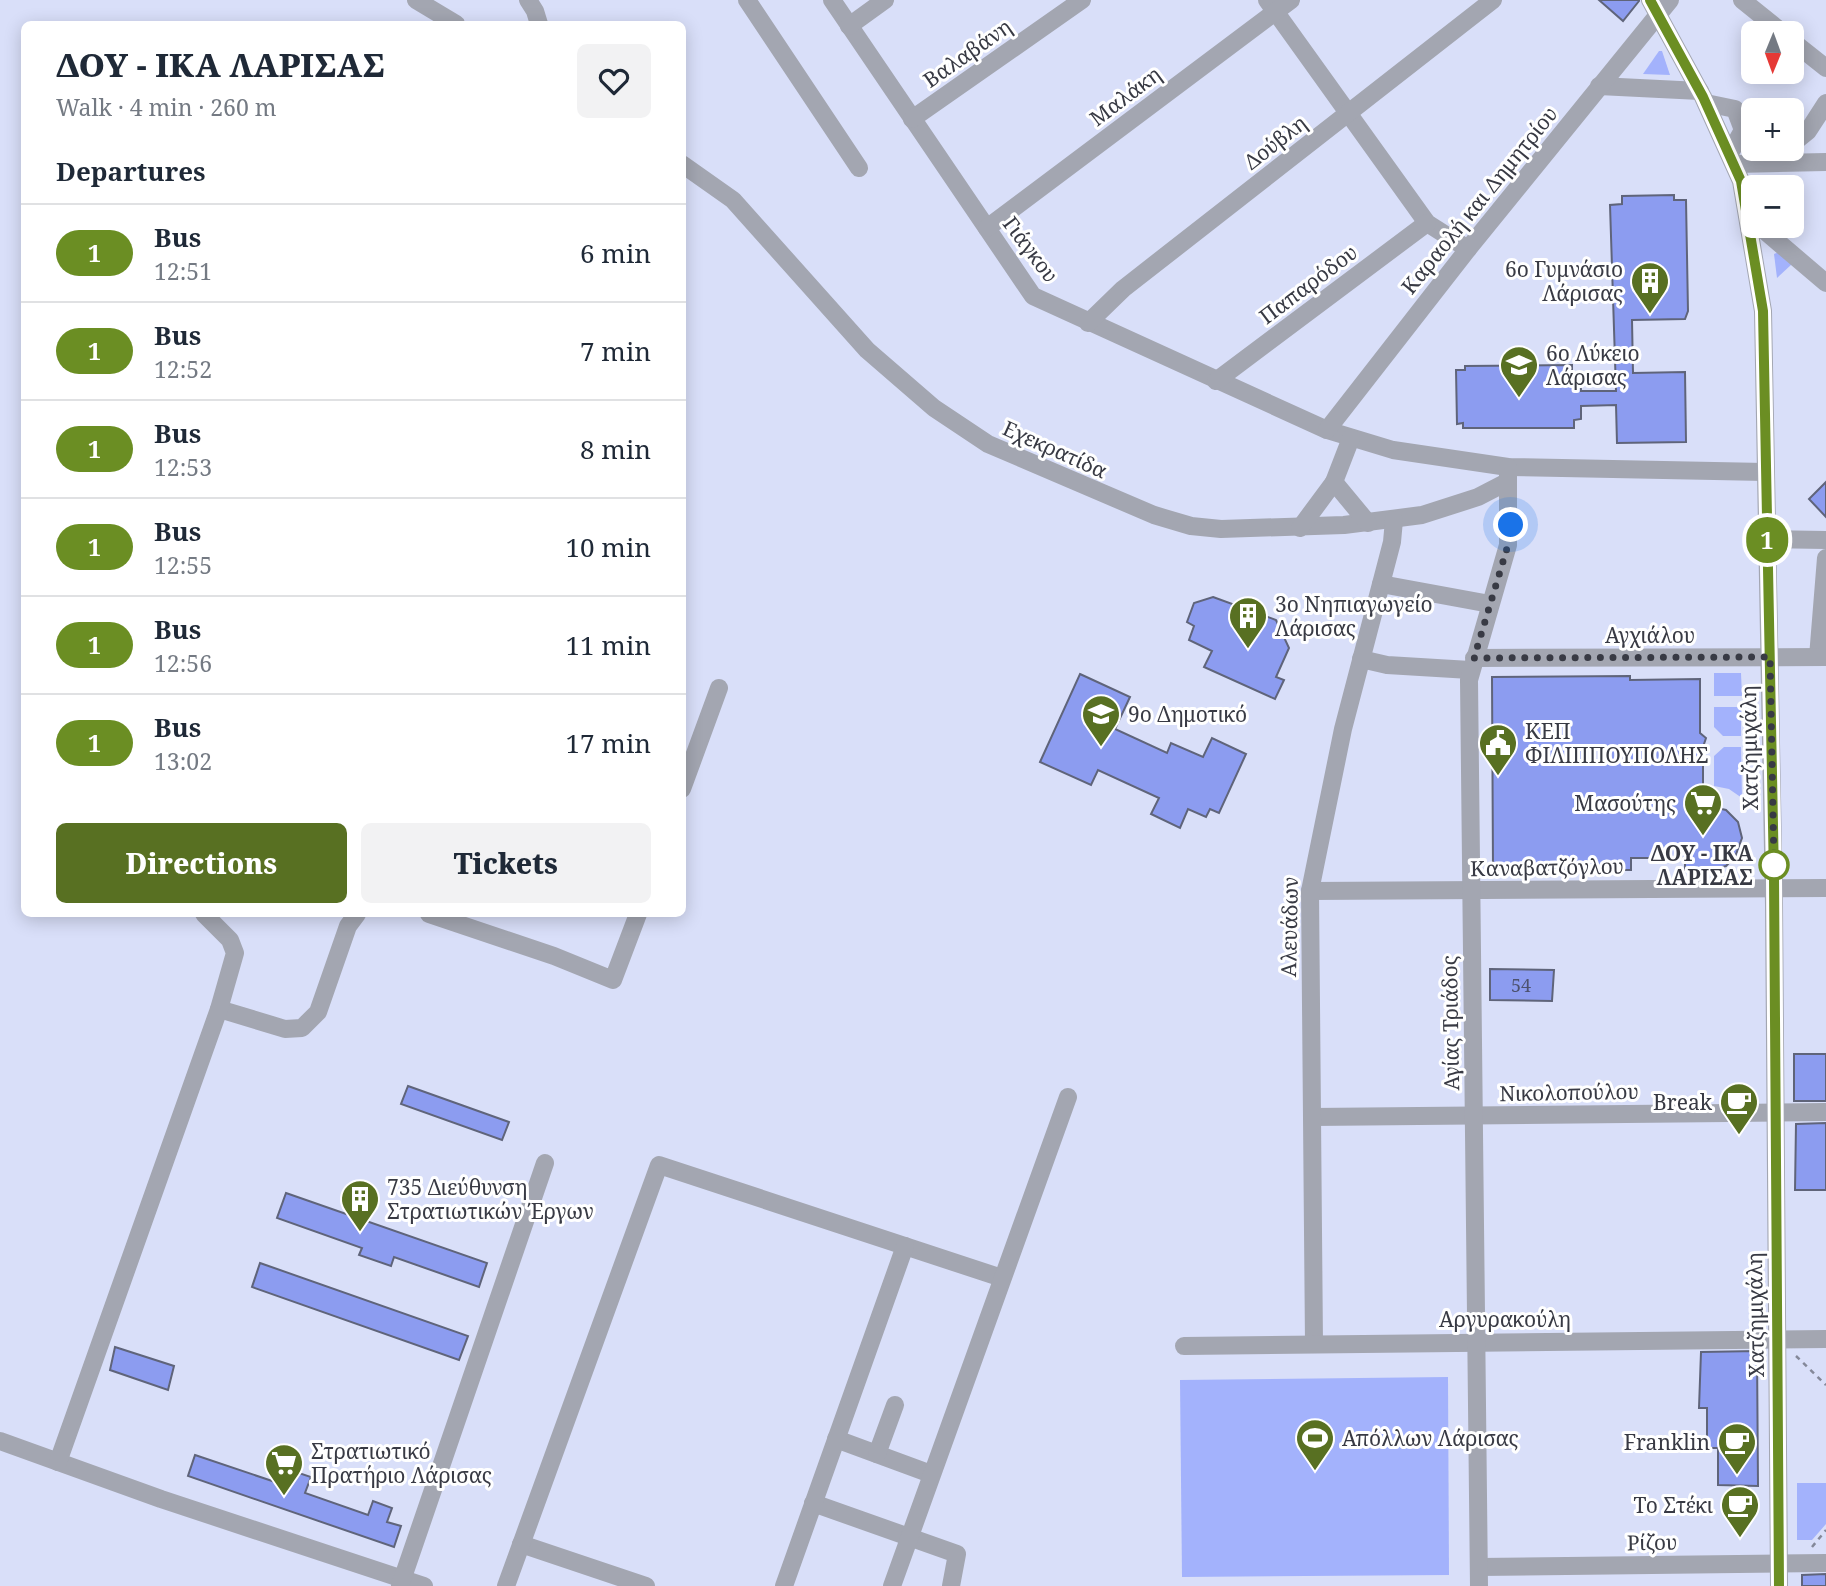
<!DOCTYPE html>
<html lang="en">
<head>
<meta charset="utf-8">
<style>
  :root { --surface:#fff; --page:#f2f2f3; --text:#1f2937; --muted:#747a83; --line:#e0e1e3; --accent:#587022 }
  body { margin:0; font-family:"Noto Serif",serif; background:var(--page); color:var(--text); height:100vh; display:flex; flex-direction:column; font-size:26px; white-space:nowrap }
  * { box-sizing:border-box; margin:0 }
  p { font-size:23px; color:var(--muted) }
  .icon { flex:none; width:38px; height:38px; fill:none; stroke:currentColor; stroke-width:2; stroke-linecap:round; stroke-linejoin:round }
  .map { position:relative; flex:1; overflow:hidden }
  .drawer { position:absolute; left:21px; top:21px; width:665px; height:896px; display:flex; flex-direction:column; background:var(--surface); border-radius:10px; box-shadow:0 4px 18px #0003 }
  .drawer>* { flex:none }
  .badge { padding:0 14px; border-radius:23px; font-size:24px; line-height:46px }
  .needle { width:46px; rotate:181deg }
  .buttons { position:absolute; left:1741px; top:21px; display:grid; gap:14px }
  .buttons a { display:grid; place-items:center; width:63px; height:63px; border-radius:10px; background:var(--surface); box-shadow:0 4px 18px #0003; font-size:35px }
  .you { position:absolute; width:35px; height:35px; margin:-18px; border:5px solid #fff; border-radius:50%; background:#1a73e8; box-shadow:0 0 0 10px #1a73e833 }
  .map>.badge { position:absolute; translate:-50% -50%; box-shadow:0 0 0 4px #fff }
  h2 { padding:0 35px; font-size:26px; line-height:63px }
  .round { display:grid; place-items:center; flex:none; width:74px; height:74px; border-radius:10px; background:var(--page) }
  .head { display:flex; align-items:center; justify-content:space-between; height:119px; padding:0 35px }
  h1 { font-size:33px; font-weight:800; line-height:52px }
  .cta { display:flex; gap:14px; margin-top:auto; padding:14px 35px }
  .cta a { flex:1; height:80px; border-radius:10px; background:var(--accent); color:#fff; font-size:28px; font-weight:800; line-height:80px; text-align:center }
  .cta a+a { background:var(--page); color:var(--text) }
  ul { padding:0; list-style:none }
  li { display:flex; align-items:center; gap:21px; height:98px; padding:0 35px; border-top:2px solid var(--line) }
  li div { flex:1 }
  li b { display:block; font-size:26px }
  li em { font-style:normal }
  li .badge { min-width:77px; font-weight:700; text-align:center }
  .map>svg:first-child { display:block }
</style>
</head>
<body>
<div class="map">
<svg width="1826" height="1586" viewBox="0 0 1826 1586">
  <rect width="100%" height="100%" fill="#d9dff9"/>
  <g fill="#a3b2fc">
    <path d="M1659,51h3l8,24 -27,-1z"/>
    <path d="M1779,252l13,12 -15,14 -3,-24z"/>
    <path d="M1714,673h27l1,23h-28z"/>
    <path d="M1714,707h27v29h-18l-9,-9z"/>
    <path d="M1724,747h17l1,51 -13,-9 -15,-3v-30z"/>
    <path d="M1448,1377l1,198 -267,2 -2,-197z"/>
    <path d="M1797,1483h29v41l-14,16h-15z"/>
  </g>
  <g fill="#8c9cf0" stroke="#5f647a" stroke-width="2">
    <path d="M1599,0h40v1l-16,20z"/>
    <path d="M1674,195v5h12l2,111 -3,8 -53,1 1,53 52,-1 1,70 -69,1 -1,-38 -35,1v13l-7,1v8h-111v-5l-6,1 -1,-54h9v-4l107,-1v7h8l1,19h35l-6,-186 12,-1v-8z"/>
    <path d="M1826,482v35l-17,-18z"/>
    <path d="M1213,597l63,23 13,28 -13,29 8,3 -9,19 -71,-32 8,-16 -23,-11 5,-14 -7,-4 7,-19z"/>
    <path d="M1080,674l50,23 -15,32 52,24 4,-10 32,14 9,-19 34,16 -27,59 -9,-4 -4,8 -18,-8 -8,19 -29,-14 8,-16 -61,-28 -7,15 -51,-23z"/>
    <path d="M1630,676v4l70,-1v54l6,5 -3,9v58l23,5 12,12 4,16 -7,19 -9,9 -15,4h-26v-12h-54v12h-138l-1,-193z"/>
    <path d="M1490,969l64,1 -2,31 -62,-1z"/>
    <rect x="1794" y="1054" width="32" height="47"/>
    <path d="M408,1086l101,36 -7,18 -101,-36z"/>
    <path d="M1826,1123v67h-31l1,-66z"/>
    <path d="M286,1193l201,70 -8,24 -85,-30 -3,9 -32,-11 3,-7 -85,-30z"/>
    <path d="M260,1263l208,73 -9,24 -207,-73z"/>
    <path d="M115,1347l59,19 -6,24 -58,-20z"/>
    <path d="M1757,1351l1,135 -40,-1v-37h-11v-40h-8l2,-56z"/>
    <path d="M195,1455l89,30 6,-15 21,7 -6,16 63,22 5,-14 19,7 -5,14 14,4 -7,21 -206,-71z"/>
    <path d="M1826,1574v12h-24v-11z"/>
  </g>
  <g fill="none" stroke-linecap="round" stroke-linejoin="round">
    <g stroke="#848899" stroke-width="2.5" stroke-dasharray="5 5" stroke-linecap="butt">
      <path d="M1796,1356l30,29"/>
      <path d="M1812,1547l14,-17"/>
    </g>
    <g stroke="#a3a6b1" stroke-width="18">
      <path d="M416,0l40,24"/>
      <path d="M528,0l7,11 4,13"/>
      <path d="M747,0l112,168"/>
      <path d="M832,0l201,296 294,134 66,20 115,17 257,5"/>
      <path d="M1267,0l160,223 41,26"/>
      <path d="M1650,0l53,97 38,84 22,130 11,593 5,682"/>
      <path d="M1742,0l41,33"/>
      <path d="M849,26l36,-26"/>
      <path d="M1792,41l34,27"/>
      <path d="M1599,86l101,5"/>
      <path d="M1706,103l29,6 8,21 -13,23"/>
      <path d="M912,119l170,-119"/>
      <path d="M1792,144l16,-13 18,-28"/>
      <path d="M682,164l51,36 134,150 67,58 54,36 166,71 37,11 30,3 123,-4 78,-10 56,-18 29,-15"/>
      <path d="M1735,164l91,-2"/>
      <path d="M1759,226l67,57"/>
      <path d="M987,228l304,-228"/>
      <path d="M1088,323l35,-34 370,-289"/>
      <path d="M1216,381l211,-158"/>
      <path d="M1327,430l141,-181 202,-249"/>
      <path d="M1334,482l34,41"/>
      <path d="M1300,528l34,-46 17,-44"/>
      <path d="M1767,539l59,1"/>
      <path d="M1381,584l109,20"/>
      <path d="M1818,657l8,-99"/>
      <path d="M1474,658l352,-1"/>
      <path d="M1361,659l26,6 83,5"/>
      <path d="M682,789l37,-101"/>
      <path d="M1310,891l516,-3"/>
      <path d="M429,914l125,42 59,24 25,-66"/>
      <path d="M219,1009l66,20 17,-1 16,-16 30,-86 9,-12"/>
      <path d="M1312,1117l514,-5"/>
      <path d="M1314,1344l-4,-453 33,-162 49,-187 2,-22"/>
      <path d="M1184,1346l642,-7"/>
      <path d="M836,1439l95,35"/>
      <path d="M0,1441l161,58 263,87"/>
      <path d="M877,1454l18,-49"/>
      <path d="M58,1462l161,-453 16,-56 -5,-13 -26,-26"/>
      <path d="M813,1503l144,51 -6,32"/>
      <path d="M521,1544l125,42"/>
      <path d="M1479,1567l347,-4"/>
      <path d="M400,1586l145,-423"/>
      <path d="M506,1586l153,-421 343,113"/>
      <path d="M784,1586l121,-340"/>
      <path d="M892,1586l176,-489"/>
      <path d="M1479,1586l-10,-906 39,-135v-78"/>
    </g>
  </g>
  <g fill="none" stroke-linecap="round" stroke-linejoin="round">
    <defs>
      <path id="line" d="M1650,0l53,97 38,84 22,130 11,566 5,709"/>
    </defs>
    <use href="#line" stroke="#fff" stroke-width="16"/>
    <use href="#line" stroke="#6b8e23" stroke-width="10"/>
    <path stroke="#383a44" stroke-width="7" stroke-dasharray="0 12.6" d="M1511,525l-3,20 -34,113 296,-1 4,208"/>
  </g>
  <defs>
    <symbol id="building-pin" viewBox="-11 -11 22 30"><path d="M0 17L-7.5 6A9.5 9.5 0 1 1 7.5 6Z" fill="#587022" stroke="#fff"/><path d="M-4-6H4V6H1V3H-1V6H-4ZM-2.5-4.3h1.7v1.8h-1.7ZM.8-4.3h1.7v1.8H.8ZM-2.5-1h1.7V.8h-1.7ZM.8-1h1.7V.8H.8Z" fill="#fff"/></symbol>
    <symbol id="school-pin" viewBox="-11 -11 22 30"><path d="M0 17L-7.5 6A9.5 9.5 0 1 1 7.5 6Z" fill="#587022" stroke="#fff"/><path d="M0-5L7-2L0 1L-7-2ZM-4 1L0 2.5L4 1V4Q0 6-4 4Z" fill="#fff"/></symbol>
    <symbol id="civic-pin" viewBox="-11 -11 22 30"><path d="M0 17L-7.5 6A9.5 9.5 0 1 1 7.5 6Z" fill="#587022" stroke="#fff"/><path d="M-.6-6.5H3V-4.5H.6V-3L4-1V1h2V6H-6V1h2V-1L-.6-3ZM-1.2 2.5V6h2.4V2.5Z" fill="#fff"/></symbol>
    <symbol id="supermarket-pin" viewBox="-11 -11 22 30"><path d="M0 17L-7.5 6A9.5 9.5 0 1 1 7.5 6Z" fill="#587022" stroke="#fff"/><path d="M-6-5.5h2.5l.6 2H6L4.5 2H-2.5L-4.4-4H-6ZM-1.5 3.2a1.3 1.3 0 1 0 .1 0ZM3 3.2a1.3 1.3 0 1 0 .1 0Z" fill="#fff"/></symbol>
    <symbol id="cafe-pin" viewBox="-11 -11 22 30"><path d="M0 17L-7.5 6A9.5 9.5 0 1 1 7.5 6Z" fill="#587022" stroke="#fff"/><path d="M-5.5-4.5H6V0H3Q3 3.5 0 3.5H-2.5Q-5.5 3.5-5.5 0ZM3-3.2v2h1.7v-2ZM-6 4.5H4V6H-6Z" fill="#fff"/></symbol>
    <symbol id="stadium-pin" viewBox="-11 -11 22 30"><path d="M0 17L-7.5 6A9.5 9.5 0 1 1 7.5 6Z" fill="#587022" stroke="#fff"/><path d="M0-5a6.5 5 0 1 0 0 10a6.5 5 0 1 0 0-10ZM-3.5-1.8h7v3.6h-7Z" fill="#fff"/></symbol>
  </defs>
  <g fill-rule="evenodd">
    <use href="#building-pin" x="1628" y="259" width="44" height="60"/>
    <use href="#school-pin" x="1497" y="343" width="44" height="60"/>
    <use href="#building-pin" x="1226" y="594" width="44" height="60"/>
    <use href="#school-pin" x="1079" y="692" width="44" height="60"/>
    <use href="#civic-pin" x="1476" y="721" width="44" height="60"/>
    <use href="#supermarket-pin" x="1681" y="781" width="44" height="60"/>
    <use href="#cafe-pin" x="1717" y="1080" width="44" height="60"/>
    <use href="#building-pin" x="338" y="1177" width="44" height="60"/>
    <use href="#stadium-pin" x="1293" y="1416" width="44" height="60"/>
    <use href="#cafe-pin" x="1715" y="1420" width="44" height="60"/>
    <use href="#supermarket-pin" x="262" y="1441" width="44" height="60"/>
    <use href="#cafe-pin" x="1718" y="1483" width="44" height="60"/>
  </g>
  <circle fill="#fff" stroke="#6b8e23" stroke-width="3.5" cx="1774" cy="865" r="14"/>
  <g text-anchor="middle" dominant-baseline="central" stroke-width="6" stroke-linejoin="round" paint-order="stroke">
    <g font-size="18" fill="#4d526f">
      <text x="1521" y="985">54</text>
    </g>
    <g font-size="21" fill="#383a44" stroke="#fff">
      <text transform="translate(967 53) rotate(-35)">Βαλαβάνη</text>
      <text transform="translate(1125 96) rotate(-37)">Μαλάκη</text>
      <text transform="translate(1275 142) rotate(-38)">Δούβλη</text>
      <text transform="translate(1479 200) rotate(-51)">Καραολή και Δημητρίου</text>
      <text transform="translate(1031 249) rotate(53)">Γιάγκου</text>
      <text transform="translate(1308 284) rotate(-37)">Παπαρόδου</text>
      <text transform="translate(1055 449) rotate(24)">Εχεκρατίδα</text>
      <text x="1650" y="635">Αγχιάλου</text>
      <text transform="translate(1749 748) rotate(-91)">Χατζημιχάλη</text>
      <text transform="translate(1547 867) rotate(-1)">Καναβατζόγλου</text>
      <text transform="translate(1289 927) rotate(-89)">Αλευάδων</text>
      <text transform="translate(1450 1023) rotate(-91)">Αγίας Τριάδος</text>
      <text transform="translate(1569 1092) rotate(-1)">Νικολοπούλου</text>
      <text transform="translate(1755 1315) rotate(-91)">Χατζημιχάλη</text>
      <text x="1505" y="1319">Αργυρακούλη</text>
      <text transform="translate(1652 1542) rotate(-1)">Ρίζου</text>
    </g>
    <g font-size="21" fill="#383a44" stroke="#fff" text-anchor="start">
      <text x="1623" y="269" text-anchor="end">6ο Γυμνάσιο<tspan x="1623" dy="24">Λάρισας</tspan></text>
      <text x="1546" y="353">6ο Λύκειο<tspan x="1546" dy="24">Λάρισας</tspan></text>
      <text x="1275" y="604">3o Νηπιαγωγείο<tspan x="1275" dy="24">Λάρισας</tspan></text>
      <text x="1128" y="714">9ο Δημοτικό</text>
      <text x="1525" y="731">ΚΕΠ<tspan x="1525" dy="24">ΦΙΛΙΠΠΟΥΠΟΛΗΣ</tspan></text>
      <text x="1676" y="803" text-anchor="end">Μασούτης</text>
      <text x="1712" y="1102" text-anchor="end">Break</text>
      <text x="387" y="1187">735 Διεύθυνση<tspan x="387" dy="24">Στρατιωτικών Έργων</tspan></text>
      <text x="1342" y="1438">Απόλλων Λάρισας</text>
      <text x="1710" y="1442" text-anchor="end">Franklin</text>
      <text x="311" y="1451">Στρατιωτικό<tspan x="311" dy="24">Πρατήριο Λάρισας</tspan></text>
      <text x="1713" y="1505" text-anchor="end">Το Στέκι</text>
    </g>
    <g font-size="21" font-weight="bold" fill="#383a44" stroke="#fff" text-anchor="end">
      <text x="1753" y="853">ΔΟΥ - ΙΚΑ<tspan x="1753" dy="24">ΛΑΡΙΣΑΣ</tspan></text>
    </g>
  </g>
</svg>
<div class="buttons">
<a><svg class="needle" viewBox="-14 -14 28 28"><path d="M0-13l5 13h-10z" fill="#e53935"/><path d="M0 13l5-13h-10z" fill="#747a83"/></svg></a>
<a>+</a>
<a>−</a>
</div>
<div class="you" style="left:1511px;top:525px"></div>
<b class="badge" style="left:1767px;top:540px;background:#6b8e23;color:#fff">1</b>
<section class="drawer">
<div class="head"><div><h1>ΔΟΥ - ΙΚΑ ΛΑΡΙΣΑΣ</h1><p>Walk · 4 min · 260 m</p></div><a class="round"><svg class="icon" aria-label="heart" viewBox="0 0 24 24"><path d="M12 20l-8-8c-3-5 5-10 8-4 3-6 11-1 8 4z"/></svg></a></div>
<h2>Departures</h2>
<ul>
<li><span class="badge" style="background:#6b8e23;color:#fff">1</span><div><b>Bus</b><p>12:51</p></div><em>6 min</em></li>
<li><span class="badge" style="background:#6b8e23;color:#fff">1</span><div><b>Bus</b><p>12:52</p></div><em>7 min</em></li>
<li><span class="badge" style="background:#6b8e23;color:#fff">1</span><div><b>Bus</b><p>12:53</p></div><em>8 min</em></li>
<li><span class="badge" style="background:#6b8e23;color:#fff">1</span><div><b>Bus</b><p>12:55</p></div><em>10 min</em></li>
<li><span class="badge" style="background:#6b8e23;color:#fff">1</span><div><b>Bus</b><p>12:56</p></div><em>11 min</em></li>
<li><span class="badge" style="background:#6b8e23;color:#fff">1</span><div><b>Bus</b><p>13:02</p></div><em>17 min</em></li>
</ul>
<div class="cta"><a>Directions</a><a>Tickets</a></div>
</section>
</div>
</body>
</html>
